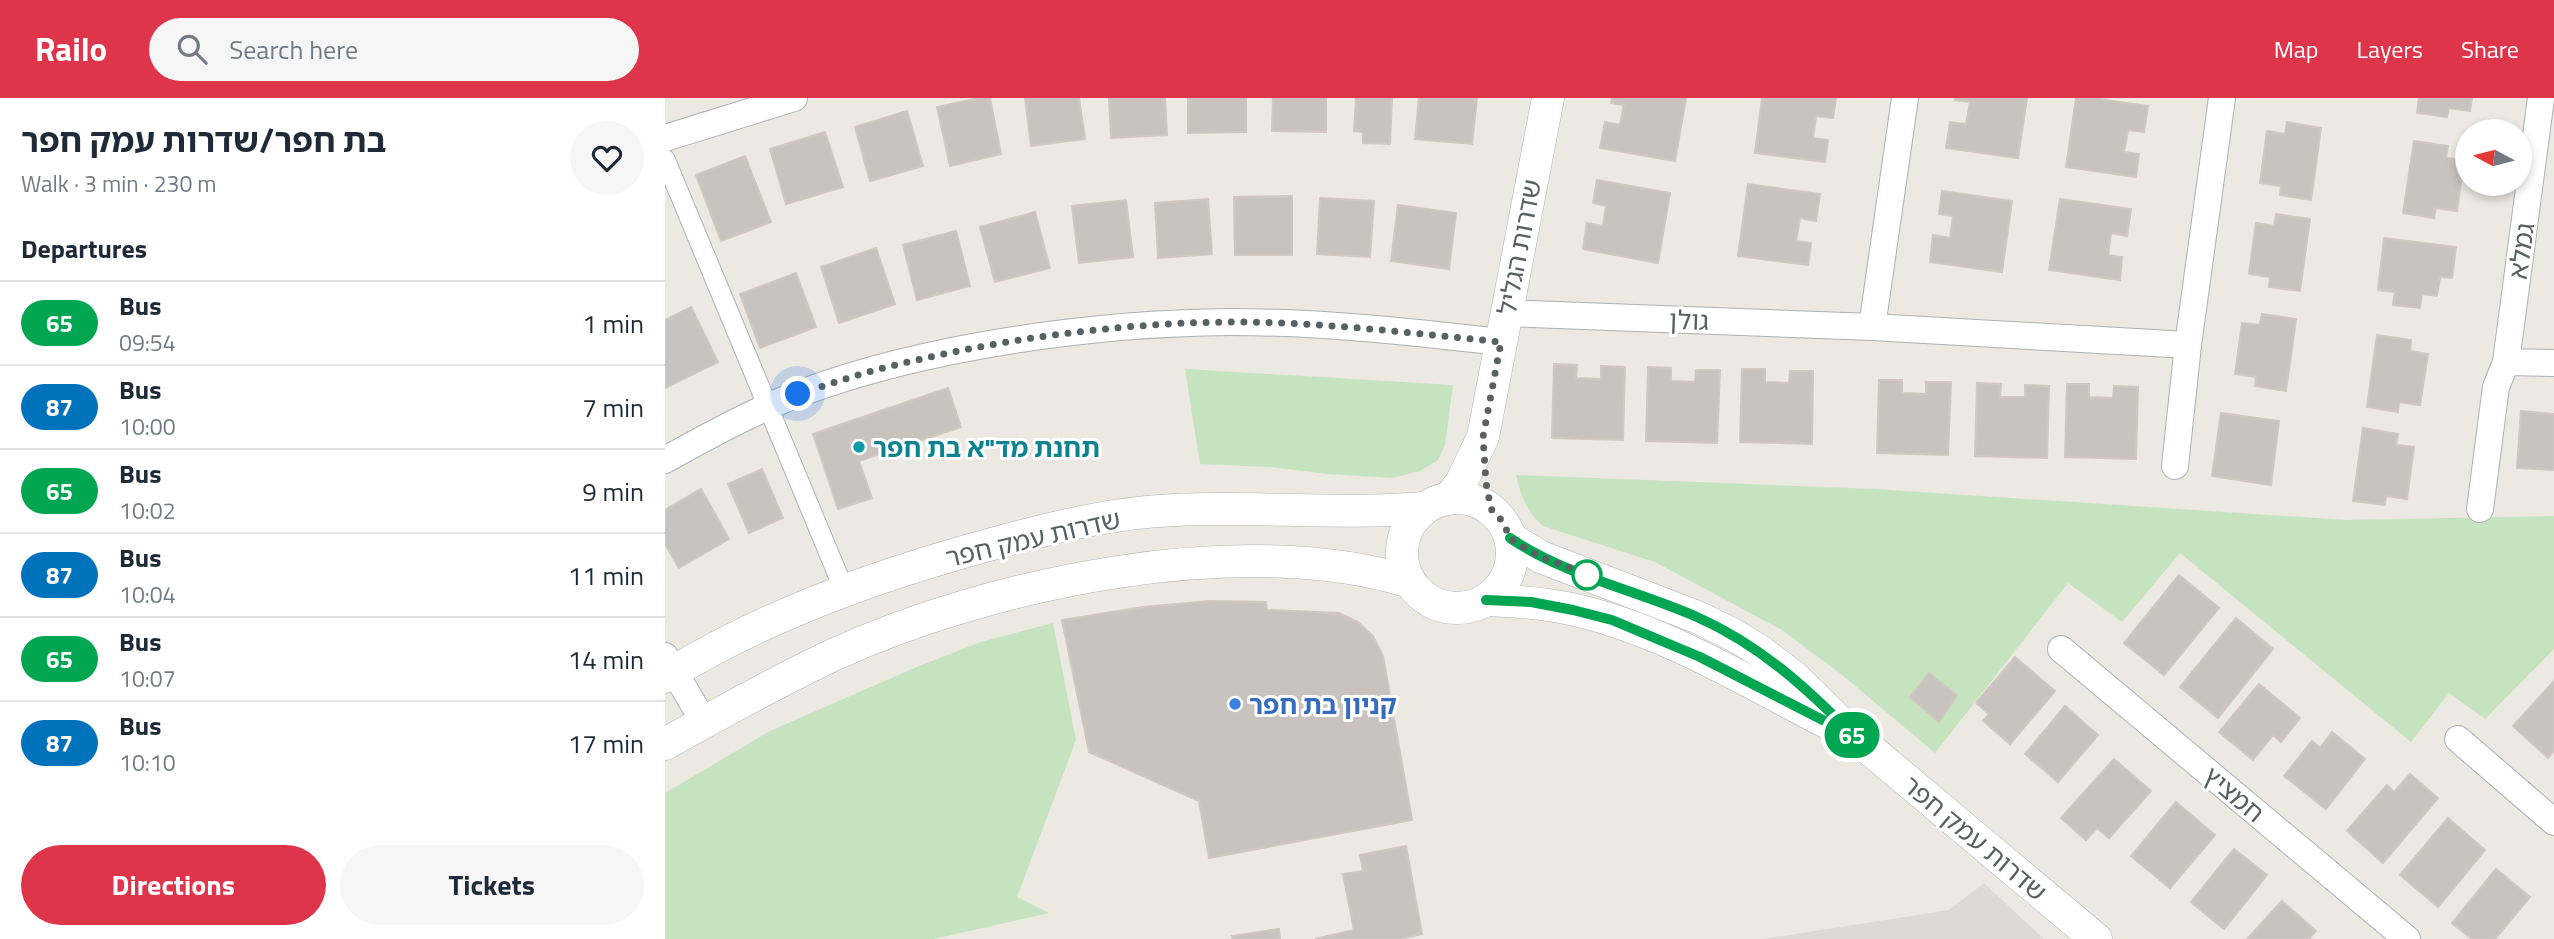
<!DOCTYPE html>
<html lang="en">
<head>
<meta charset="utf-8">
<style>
  :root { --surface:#fff; --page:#f6f6f7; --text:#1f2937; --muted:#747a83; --line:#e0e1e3; --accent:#df354b }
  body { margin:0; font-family:"Titillium Web","Noto Sans Hebrew",sans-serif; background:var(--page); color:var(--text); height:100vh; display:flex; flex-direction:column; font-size:26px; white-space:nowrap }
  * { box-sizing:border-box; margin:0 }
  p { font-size:23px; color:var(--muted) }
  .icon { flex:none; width:38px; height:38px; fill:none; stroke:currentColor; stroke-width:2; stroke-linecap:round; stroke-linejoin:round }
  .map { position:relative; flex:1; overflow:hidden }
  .sheet { display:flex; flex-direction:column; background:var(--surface); width:665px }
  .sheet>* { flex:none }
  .badge { padding:0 14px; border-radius:23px; font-size:24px; line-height:46px }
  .needle { width:46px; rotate:277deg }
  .controls { position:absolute; left:1790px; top:21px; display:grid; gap:14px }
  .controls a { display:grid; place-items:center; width:77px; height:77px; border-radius:50%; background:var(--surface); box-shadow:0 4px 10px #0003; font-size:35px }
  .you { position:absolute; width:35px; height:35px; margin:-18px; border:5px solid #fff; border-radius:50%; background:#1a73e8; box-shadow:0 0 0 10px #1a73e833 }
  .map>.badge { position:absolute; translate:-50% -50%; box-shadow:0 0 0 4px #fff }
  h2 { padding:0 21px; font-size:26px; line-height:63px }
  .round { display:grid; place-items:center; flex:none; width:74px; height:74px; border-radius:37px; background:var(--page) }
  .head { display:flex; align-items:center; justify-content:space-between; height:119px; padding:0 21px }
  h1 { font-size:33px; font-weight:700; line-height:52px }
  .action { display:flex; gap:14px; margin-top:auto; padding:14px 21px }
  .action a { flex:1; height:80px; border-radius:42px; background:var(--accent); color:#fff; font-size:28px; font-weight:700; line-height:80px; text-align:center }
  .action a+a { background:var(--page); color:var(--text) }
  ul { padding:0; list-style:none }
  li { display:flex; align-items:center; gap:21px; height:84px; padding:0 21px; border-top:2px solid var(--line) }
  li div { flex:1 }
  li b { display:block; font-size:26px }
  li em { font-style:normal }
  li .badge { min-width:77px; font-weight:700; text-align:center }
  header { display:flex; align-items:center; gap:42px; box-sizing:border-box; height:98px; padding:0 35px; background:var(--accent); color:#fff }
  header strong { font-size:33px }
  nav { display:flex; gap:38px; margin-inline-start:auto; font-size:24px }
  .search { width:490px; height:63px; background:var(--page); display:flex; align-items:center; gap:18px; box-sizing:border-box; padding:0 24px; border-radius:38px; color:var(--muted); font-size:26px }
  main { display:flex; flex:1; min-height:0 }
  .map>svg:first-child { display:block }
</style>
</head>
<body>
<header>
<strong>Railo</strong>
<div class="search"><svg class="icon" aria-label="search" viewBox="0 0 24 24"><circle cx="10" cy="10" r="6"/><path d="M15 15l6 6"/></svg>Search here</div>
<nav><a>Map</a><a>Layers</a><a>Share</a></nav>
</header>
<main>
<section class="sheet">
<div class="head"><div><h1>בת חפר/שדרות עמק חפר</h1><p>Walk · 3 min · 230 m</p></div><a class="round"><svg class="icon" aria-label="heart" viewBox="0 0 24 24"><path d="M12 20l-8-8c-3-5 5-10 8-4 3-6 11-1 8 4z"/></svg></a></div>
<h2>Departures</h2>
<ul>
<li><span class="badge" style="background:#00a651;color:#fff">65</span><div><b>Bus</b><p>09:54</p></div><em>1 min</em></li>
<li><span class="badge" style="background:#0072bc;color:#fff">87</span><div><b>Bus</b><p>10:00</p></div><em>7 min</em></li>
<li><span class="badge" style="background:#00a651;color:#fff">65</span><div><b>Bus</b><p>10:02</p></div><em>9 min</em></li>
<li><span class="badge" style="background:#0072bc;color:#fff">87</span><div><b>Bus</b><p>10:04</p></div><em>11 min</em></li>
<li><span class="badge" style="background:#00a651;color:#fff">65</span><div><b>Bus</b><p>10:07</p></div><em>14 min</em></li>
<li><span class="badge" style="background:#0072bc;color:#fff">87</span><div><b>Bus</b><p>10:10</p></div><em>17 min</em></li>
</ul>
<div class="action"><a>Directions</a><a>Tickets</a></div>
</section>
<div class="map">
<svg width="1889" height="841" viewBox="0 0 1889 841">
  <rect width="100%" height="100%" fill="#ece8e2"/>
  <path fill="#dfd9d3" d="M1319,785l60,56h-281l186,-29z"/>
  <g fill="#c6e3bf">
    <path d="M520,271l268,16 -8,60 -7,15 -18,11 -27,7 -65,-4 -58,-7 -70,-3z"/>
    <path d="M851,377l359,14 471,31 208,-4v133l-69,70 -36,-26 -38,49 -231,-189 -58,69 -54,-39 -133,170 -94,-79 -59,-44 -127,-68 -112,-36c-16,-14 -22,-30 -27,-51z"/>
    <path d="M388,525l23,117 -59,157 32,16 -115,26h-269v-146l105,-62 149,-65 62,-24z"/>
  </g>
  <g fill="#c8c3bf" stroke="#d0c8c0" stroke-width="2">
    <path d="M314,0h11l11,56 -51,12 -13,-59z"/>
    <path d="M360,0h54l6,41 -54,7z"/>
    <path d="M444,0h56l2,37 -56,3z"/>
    <path d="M523,0h58v34l-58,1z"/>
    <path d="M608,0h53v34l-54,-1z"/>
    <path d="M691,0h36l-2,46 -27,-1v-11l-9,-1z"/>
    <path d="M754,0h58l-5,46 -57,-5z"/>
    <path d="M947,0h74l-11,63 -75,-13 5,-26 15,3 4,-20 -13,-2z"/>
    <path d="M1097,0h74l-3,20 -17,-2 -3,22 15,2 -3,22 -70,-9z"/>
    <path d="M1290,0h72l-9,60 -72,-10 4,-26 16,2 4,-22 -15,-2z"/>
    <path d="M1411,0h17l55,8 -4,26 -16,-2 -4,22 15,2 -3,23 -70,-10z"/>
    <path d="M1754,0h53l-2,13 -21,-3 -2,9 -30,-4z"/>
    <path d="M242,13l16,55 -53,15 -15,-54z"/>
    <path d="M1622,24l34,6 -10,72 -31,-5 1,-9 -21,-3 7,-52 18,3z"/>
    <path d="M160,34l18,55 -57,17 -16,-55z"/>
    <path d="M1749,43l34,5 -2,12 18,2 -7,51 -21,-3 -2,10 -31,-5z"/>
    <path d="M80,58l26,66 -50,19 -25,-66z"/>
    <path d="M932,82l73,13 -12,70 -75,-14 4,-26 16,3 3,-20 -13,-3z"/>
    <path d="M1083,86l72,10 -4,27 -16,-3 -4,23 15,2 -3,22 -70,-9z"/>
    <path d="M1277,93l70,10 -10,71 -72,-10 3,-27 17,3 3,-22 -14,-2z"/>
    <path d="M627,98v59h-57l-1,-58z"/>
    <path d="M655,100l54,3 -4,56 -53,-3z"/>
    <path d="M543,101l4,55 -54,4 -3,-55z"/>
    <path d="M1395,101l71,10 -4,27 -16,-3 -3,22 14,2 -2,23 -71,-10z"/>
    <path d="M461,102l7,57 -54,6 -7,-57z"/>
    <path d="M733,107l58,8 -7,56 -58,-8z"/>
    <path d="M370,114l15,56 -55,14 -15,-55z"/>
    <path d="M1611,116l34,5 -10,72 -31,-4 1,-10 -21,-3 7,-51 18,3z"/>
    <path d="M291,133l14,55 -53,14 -14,-55z"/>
    <path d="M1719,140l72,9 -4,31 -12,-1 -3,19 -15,-2 -2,14 -27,-3 2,-13 -17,-2z"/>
    <path d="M211,150l19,56 -56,19 -18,-56z"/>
    <path d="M131,175l20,54 -56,21 -20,-54z"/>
    <path d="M26,209l27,55 -53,26v-68z"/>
    <path d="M1597,216l34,5 -10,72 -31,-5 1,-9 -21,-3 7,-51 18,2z"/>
    <path d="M1712,237l34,5 -1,11 18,3 -8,51 -21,-3 -1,10 -31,-5z"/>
    <path d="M889,266l23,1 -1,13 25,1v-13l24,1 -2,73 -71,-2z"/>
    <path d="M983,269l23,1v13l24,1 1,-12h24l-3,73 -71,-2z"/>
    <path d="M1077,271h23v13l24,1 1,-12h23l-1,73 -72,-2z"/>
    <path d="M1214,282h23v13l24,1v-12h25l-3,73 -71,-2z"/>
    <path d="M1312,285l24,1 -1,13h25v-12l24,1 -2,72 -72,-2z"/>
    <path d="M1402,286h22v13l24,1 1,-12 24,1 -2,72 -71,-2z"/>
    <path d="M283,290l13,39 -102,34 13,37 -34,11 -25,-75z"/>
    <path d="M1856,313l33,3v56l-37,-2z"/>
    <path d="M1556,315l58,8 -8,64 -59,-9z"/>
    <path d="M1698,330l35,6 -2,11 18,2 -7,52 -21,-3 -1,9 -32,-4z"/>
    <path d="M97,371l21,49 -34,15 -21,-49z"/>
    <path d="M36,391l28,50 -50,29 -14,-24v-34z"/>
    <path d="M1514,477l40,33 -55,67 -40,-32z"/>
    <path d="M545,503l56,1 1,8 72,3 19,9 15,14 10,20 29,164 -203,38 -10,-57 -110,-49 -27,-132 81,-13z"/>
    <path d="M1571,520l37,31 -55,69 -38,-31z"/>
    <path d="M1350,559l40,34 -45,53 -27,-23 6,-7 -13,-11z"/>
    <path d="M1264,575l28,22 -18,27 -29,-25z"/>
    <path d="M1889,583v70l-6,7 -35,-32z"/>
    <path d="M1594,586l41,34 -19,24 -8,-7 -20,25 -34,-28z"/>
    <path d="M1400,608l33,29 -40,47 -33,-28z"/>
    <path d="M1667,634l33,27 -39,50 -42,-33 28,-35 8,7z"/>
    <path d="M1449,661l37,32 -42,47 -12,-10 -11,12 -25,-22z"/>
    <path d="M1745,676l28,24 -55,65 -36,-32 40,-46 7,7z"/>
    <path d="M1511,704l39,33 -45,53 -39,-32z"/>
    <path d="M1783,720l37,32 -47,57 -38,-32z"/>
    <path d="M741,748l16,88 -22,5h-85l39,-9 -11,-56 20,-3 -3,-16z"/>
    <path d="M1569,751l33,26 -43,54 -33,-27z"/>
    <path d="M1831,771l34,28 -35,42h-23l-20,-16z"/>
    <path d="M1617,803l34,30 -7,8h-62z"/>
    <path d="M614,831l1,10h-47l-1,-3z"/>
  </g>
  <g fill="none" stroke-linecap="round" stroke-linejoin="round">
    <defs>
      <path id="pedestrian" d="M0,61l180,433"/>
      <g id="minor">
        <path d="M1876,0l-35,264 48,1"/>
        <path d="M0,40l129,-40"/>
        <path d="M841,215l366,14 316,18 34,-247"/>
        <path d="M1207,229l33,-229"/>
        <path d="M0,362c43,-24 87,-48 133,-66 128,-48 297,-71 433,-72 91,0 181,10 270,20"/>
        <path d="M1510,368l13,-121"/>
        <path d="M1815,411l16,-122 10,-25"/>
        <path d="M1396,551l346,290"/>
        <path d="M0,558l39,66"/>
        <path d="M1793,641l96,83"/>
      </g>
      <g id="tertiary">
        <circle cx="792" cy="455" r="55"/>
        <path d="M783,401l13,-16 22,-46 65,-339"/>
        <path d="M845,440l31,19 156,60 35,17 28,17 34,26 60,59 242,203"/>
        <path d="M821,502c29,1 57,3 85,9 89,19 175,72 255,113"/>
        <path d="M0,579c103,-64 222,-105 338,-136 56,-15 114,-29 172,-31 83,-4 166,5 249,-2"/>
        <path d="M0,646c55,-31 111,-62 168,-89 157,-72 410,-125 577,-73"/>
      </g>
    </defs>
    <use href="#pedestrian" stroke="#adb1b4" stroke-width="21"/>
    <use href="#minor" stroke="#adb1b4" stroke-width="28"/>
    <use href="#tertiary" stroke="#adb1b4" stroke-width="33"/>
    <use href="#pedestrian" stroke="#fff" stroke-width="19"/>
    <use href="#minor" stroke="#fff" stroke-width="26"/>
    <use href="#tertiary" stroke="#fff" stroke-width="32"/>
  </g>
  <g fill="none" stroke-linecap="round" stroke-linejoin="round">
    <defs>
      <path id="line" d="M821,502l45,2 42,8 39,10 88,37 154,79c-47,-48 -94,-91 -157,-119 -61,-27 -131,-41 -187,-79"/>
    </defs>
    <use href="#line" stroke="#fff" stroke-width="16"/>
    <use href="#line" stroke="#00a651" stroke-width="10"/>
    <path stroke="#5a5f62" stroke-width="7" stroke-dasharray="0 12.6" d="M133,296c27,-8 54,-18 81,-25 115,-29 234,-46 352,-47 91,0 181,11 270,20l-18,95 3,46 5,26 12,13 7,16 13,9 18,10 51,19 -5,-1"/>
  </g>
  <circle fill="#0f9aa8" stroke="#fff" stroke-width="2.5" cx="194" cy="349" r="7"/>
  <circle fill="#fff" stroke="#00a651" stroke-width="3.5" cx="922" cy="477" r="14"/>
  <circle fill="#3f7fe0" stroke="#fff" stroke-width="2.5" cx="570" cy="606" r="7"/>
  <g text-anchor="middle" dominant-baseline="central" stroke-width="6" stroke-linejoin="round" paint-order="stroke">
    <g font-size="26" fill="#5a5f62" stroke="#fff">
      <text transform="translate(854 149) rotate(-79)">שדרות הגליל</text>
      <text transform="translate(1856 153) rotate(-82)">גמלא</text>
      <text transform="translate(1024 222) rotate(2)">גולן</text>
      <text transform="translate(368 440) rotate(-13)">שדרות עמק חפר</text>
      <text transform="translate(1569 696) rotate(40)">חמציץ</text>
      <text transform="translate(1310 740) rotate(40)">שדרות עמק חפר</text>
    </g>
    <g font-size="26" font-weight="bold" fill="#0d838f" stroke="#fff" text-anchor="start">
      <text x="208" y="349">תחנת מד"א בת חפר</text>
    </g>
    <g font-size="26" font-weight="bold" fill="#366cbe" stroke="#fff" text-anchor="start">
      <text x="584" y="606">קניון בת חפר</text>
    </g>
  </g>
</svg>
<div class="controls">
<a><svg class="needle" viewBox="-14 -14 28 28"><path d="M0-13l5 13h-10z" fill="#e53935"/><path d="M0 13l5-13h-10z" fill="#747a83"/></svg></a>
</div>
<div class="you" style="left:133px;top:296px"></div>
<b class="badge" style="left:1187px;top:637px;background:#00a651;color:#fff">65</b>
</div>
</main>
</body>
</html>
